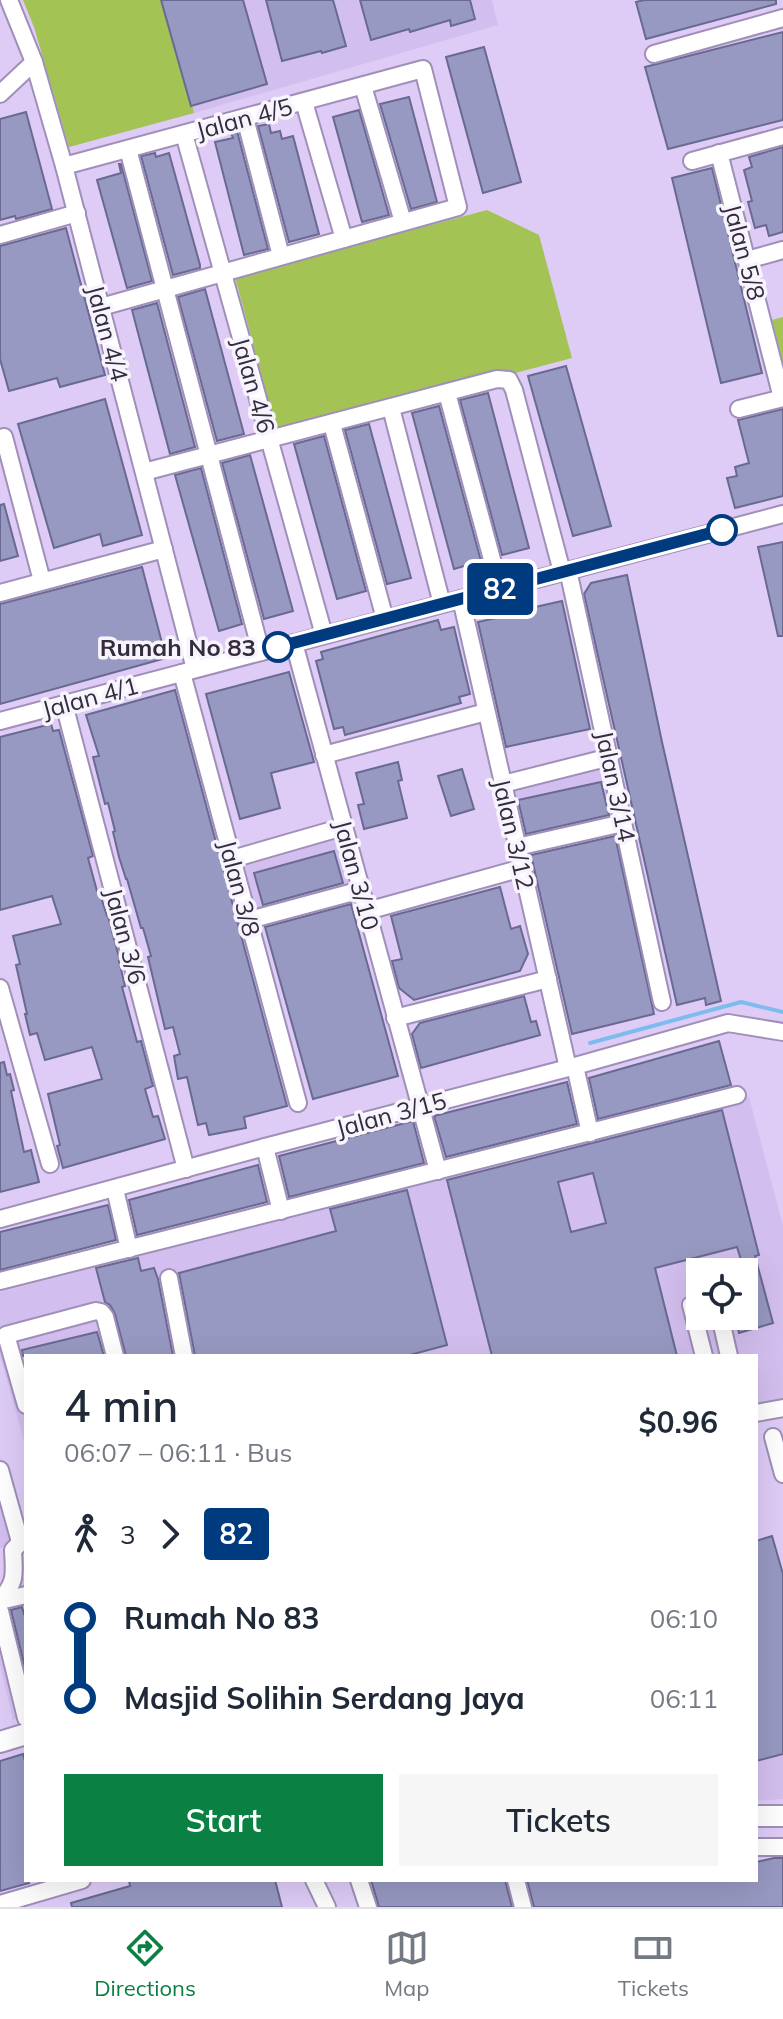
<!DOCTYPE html>
<html lang="en">
<head>
<meta charset="utf-8">
<style>
	:root { --surface:#fff; --page:#f6f6f7; --text:#1f2937; --muted:#747a83; --line:#e0e1e3; --accent:#0b8043 }
	body { margin:0; font-family:Mulish,sans-serif; background:var(--page); color:var(--text); height:100vh; display:flex; flex-direction:column; font-size:30px; white-space:nowrap }
	* { box-sizing:border-box; margin:0 }
	p { font-size:26px; color:var(--muted) }
	.icon { flex:none; width:44px; height:44px; fill:none; stroke:currentColor; stroke-width:2; stroke-linecap:round; stroke-linejoin:round }
	.map { position:relative; flex:1; overflow:hidden }
	.details { position:absolute; left:24px; top:1354px; width:734px; height:528px; display:flex; flex-direction:column; background:var(--surface); border-radius:0px; box-shadow:0 8px 32px #0002 }
	.details>* { flex:none }
	.badge { padding:0 16px; border-radius:6px; font-size:28px; line-height:52px }
	.buttons { position:absolute; left:686px; top:1258px; display:grid; gap:16px }
	.buttons a { display:grid; place-items:center; width:72px; height:72px; border-radius:0px; background:var(--surface); box-shadow:0 8px 32px #0002; font-size:40px }
	.map>.badge { position:absolute; translate:-50% -50%; box-shadow:0 0 0 4px #fff }
	.legs { display:flex; align-items:center; gap:12px; height:88px; padding:0 40px; font-size:26px }
	.legs p { margin-inline-start:auto }
	.summary { display:flex; align-items:center; justify-content:space-between; height:136px; padding:0 40px }
	h1 { font-size:44px; font-weight:600; line-height:60px }
	.action { display:flex; gap:16px; margin-top:auto; padding:16px 40px }
	.action a { flex:1; height:92px; border-radius:0px; background:var(--accent); color:#fff; font-size:32px; font-weight:600; line-height:92px; text-align:center }
	.action a+a { background:var(--page); color:var(--text) }
	ul { padding:0 40px; list-style:none }
	li { display:flex; align-items:center; gap:28px; height:80px; font-size:30px }
	li i { display:grid; place-items:center; width:12px; height:100%; margin:0 10px; background:currentColor }
	li i::after { content:''; width:20px; height:20px; margin:-10px; border:6px solid; border-radius:50%; background:var(--surface) }
	li p { margin-inline-start:auto }
	li:first-child i { background:linear-gradient(#0000 50%,currentColor 0) }
	li:last-child i { background:linear-gradient(currentColor 50%,#0000 0) }
	.tab-bar { display:flex; justify-content:space-around; align-items:center; height:112px; border-top:2px solid var(--line); background:var(--surface); font-size:22px; color:var(--muted) }
	.tab-bar a { display:grid; justify-items:center; gap:4px }
	.tab-bar .current { color:var(--accent) }
	.map>svg:first-child { display:block }
	.built { fill:#d3bfef; fill-rule:evenodd }
	.green { fill:#a3c455 }
	.lines { fill:none; stroke-linecap:round; stroke-linejoin:round }
	.stream { stroke:#7fbcee; stroke-width:4 }
	.building { fill:#9899c3; stroke:#696a91; stroke-width:2; fill-rule:evenodd }
	.minor-casing { stroke:#a08fb8; stroke-width:20 }
	.major-casing { stroke:#a08fb8; stroke-width:24 }
	.minor { stroke:#fff; stroke-width:16 }
	.major { stroke:#fff; stroke-width:20 }
	.line-1-casing { stroke:#fff; stroke-width:18 }
	.line-1 { stroke:#003b80; stroke-width:12 }
	.stop-1-dot { fill:#fff; stroke:#003b80; stroke-width:4 }
	.labels { text-anchor:middle; dominant-baseline:central; stroke-width:7; stroke-linejoin:round; paint-order:stroke }
	.street-label { font-size:24px; fill:#332c3d; stroke:#f8f4fd }
	.stop-label { font-size:24px; font-weight:bold; fill:#332c3d; stroke:#f8f4fd; text-anchor:end }
</style>
</head>
<body>
<div class="map">
<svg width="783" height="1907" viewBox="0 0 783 1907">
	<rect width="100%" height="100%" fill="#deccf7"/>
	<g class="built">
		<polygon points="23,0 492,0 498,25 194,113 69,147 34,27"/>
		<polygon points="605,763 618,821 521,843 509,787"/>
		<polygon points="339,833 354,887 252,914 239,864"/>
		<path d="M 749,1097 L 783,1226 L 783,1413 L 756,1422 L 756,1356 L 26,1356 L 26,1448 L 0,1356 L 0,1292 ZM 700,1272 L 744,1272 L 744,1316 L 700,1316 Z"/>
		<polygon points="0,1499 12,1541 8,1546 0,1548"/>
		<polygon points="756,1571 783,1673 783,1799 756,1801"/>
		<polygon points="26,1577 26,1715 13,1720 0,1665 0,1583"/>
	</g>
	<g class="green">
		<polygon points="23,0 166,0 194,113 69,147 34,27"/>
		<polygon points="487,210 539,235 572,358 278,436 235,277"/>
		<polygon points="783,317 783,363 772,320"/>
	</g>
	<g class="lines">
		<polyline class="stream" points="590,1043 741,1002 783,1012"/>
	</g>
	<g class="building">
		<polygon points="161,0 243,0 267,84 191,106"/>
		<polygon points="266,0 333,0 346,46 322,53 321,51 282,61"/>
		<polygon points="360,0 470,0 475,19 451,26 450,20 410,32 409,29 371,40"/>
		<polygon points="644,0 776,0 776,4 646,39 636,2"/>
		<polygon points="783,32 783,120 668,149 645,67"/>
		<polygon points="484,47 521,182 483,193 446,57"/>
		<polygon points="409,97 437,202 411,209 380,104"/>
		<polygon points="359,110 389,215 362,222 333,117"/>
		<polygon points="26,112 52,209 16,219 15,216 0,220 0,119"/>
		<polygon points="269,124 271,133 280,131 282,139 293,136 319,234 289,242 258,126"/>
		<polygon points="237,131 268,249 244,255 215,142 233,138 231,133"/>
		<polygon points="783,147 783,232 769,236 766,225 755,228 748,202 752,201 744,170 752,167 749,157"/>
		<polygon points="155,153 156,157 169,153 200,265 200,268 173,275 141,156"/>
		<polygon points="119,164 121,164 152,281 127,288 97,180 121,173"/>
		<polygon points="712,168 762,373 721,383 672,178"/>
		<polygon points="66,228 105,375 60,387 57,378 9,391 0,359 0,246"/>
		<polygon points="205,289 244,434 217,441 178,297"/>
		<polygon points="157,303 195,447 170,454 132,310"/>
		<polygon points="566,366 611,526 573,536 528,376"/>
		<polygon points="488,393 529,548 502,555 460,400"/>
		<polygon points="105,399 142,535 103,546 100,534 54,548 18,424"/>
		<polygon points="439,406 481,561 454,569 412,413"/>
		<polygon points="783,409 783,496 735,508 727,478 737,476 735,467 749,463 738,420"/>
		<polygon points="369,424 411,578 387,584 345,430"/>
		<polygon points="324,436 366,591 337,599 294,444"/>
		<polygon points="250,455 293,611 264,619 222,463"/>
		<polygon points="201,468 242,624 219,631 175,475"/>
		<polygon points="4,504 18,556 0,561 0,505"/>
		<polygon points="783,542 783,636 778,636 758,547"/>
		<polygon points="142,567 166,658 0,704 0,604"/>
		<polygon points="627,575 662,742 721,1001 706,1005 705,998 677,1005 584,594 591,583"/>
		<polygon points="562,601 590,729 506,747 478,622 523,612 522,610"/>
		<polygon points="438,620 441,630 454,627 470,694 459,697 461,703 345,735 343,727 334,729 316,661 323,659 321,652"/>
		<polygon points="289,672 314,762 271,773 280,808 240,819 206,694"/>
		<polygon points="175,690 287,1106 244,1117 246,1128 209,1135 206,1123 198,1125 187,1077 178,1079 174,1056 180,1054 173,1027 165,1029 148,957 151,956 143,928 141,928 127,879 126,879 119,857 113,832 115,831 108,803 105,804 93,757 99,756 86,715"/>
		<polygon points="51,724 53,731 59,730 93,856 88,858 97,891 99,891 107,916 108,916 120,961 119,961 125,986 122,987 137,1042 141,1041 153,1086 145,1089 153,1117 158,1116 165,1139 63,1168 57,1146 60,1145 48,1094 102,1079 92,1047 45,1060 37,1033 30,1035 25,1014 27,1014 16,965 20,964 13,936 61,924 52,896 0,910 0,737"/>
		<polygon points="398,762 402,780 398,781 407,818 364,829 358,805 364,804 356,773"/>
		<polygon points="462,769 474,809 451,816 438,776"/>
		<polygon points="601,782 609,815 526,834 518,800"/>
		<polygon points="615,836 654,1014 572,1034 531,855"/>
		<polygon points="334,851 343,883 263,905 254,873"/>
		<polygon points="500,887 511,929 520,926 528,954 520,971 414,1000 399,988 392,961 402,959 391,916"/>
		<polygon points="351,904 398,1076 313,1099 265,927"/>
		<polygon points="524,996 531,1022 536,1021 540,1035 421,1068 412,1034 420,1023"/>
		<polygon points="719,1041 731,1085 598,1119 589,1078"/>
		<polygon points="4,1062 7,1075 10,1074 14,1090 11,1091 24,1152 31,1150 39,1182 0,1192 0,1063"/>
		<polygon points="567,1082 577,1124 446,1157 434,1116"/>
		<path d="M 722,1110 L 759,1255 L 755,1256 L 773,1323 L 739,1333 L 735,1316 L 744,1316 L 744,1259 L 741,1260 L 737,1247 L 655,1268 L 677,1356 L 492,1356 L 447,1180 ZM 593,1173 L 606,1223 L 571,1232 L 558,1182 Z"/>
		<polygon points="413,1121 424,1163 289,1197 279,1156"/>
		<polygon points="258,1165 267,1202 137,1235 129,1200"/>
		<polygon points="407,1190 447,1345 406,1356 195,1356 179,1273 336,1231 330,1209"/>
		<polygon points="108,1205 116,1240 0,1270 0,1232"/>
		<polygon points="138,1258 141,1271 154,1268 158,1279 173,1356 126,1356 115,1314 110,1305 105,1302 96,1268"/>
		<polygon points="97,1332 104,1356 23,1356 22,1350"/>
		<polygon points="772,1536 783,1574 783,1754 756,1761 756,1541"/>
		<polygon points="22,1607 24,1614 26,1613 25,1668 11,1610"/>
		<polygon points="23,1754 26,1765 26,1880 28,1880 29,1883 0,1891 0,1761"/>
		<polygon points="774,1858 783,1858 783,1907 534,1907 527,1880 756,1880 756,1862"/>
		<polygon points="129,1880 275,1880 282,1907 72,1907 71,1903 130,1886"/>
		<polygon points="371,1880 505,1880 512,1907 379,1907"/>
	</g>
	<g class="lines">
		<defs>
			<g id="minor">
				<polyline points="9,0 34,62 64,166 195,669"/>
				<polyline points="654,54 783,18"/>
				<polyline points="363,86 403,222"/>
				<polyline points="0,94 34,62"/>
				<polyline points="304,102 344,239"/>
				<polyline points="245,118 281,256"/>
				<polyline points="184,134 324,635"/>
				<polyline points="128,149 261,652"/>
				<polyline points="719,153 782,398"/>
				<polyline points="692,161 783,136"/>
				<polyline points="64,166 423,69 458,207 101,307"/>
				<polyline points="0,235 77,213"/>
				<polyline points="747,260 783,250"/>
				<polyline points="447,393 500,589"/>
				<polyline points="391,408 442,604"/>
				<polyline points="739,409 783,398"/>
				<polyline points="332,424 385,619"/>
				<polyline points="4,437 42,581"/>
				<polyline points="144,472 497,379 509,380 514,390 562,572"/>
				<polyline points="568,570 662,1002"/>
				<polyline points="0,593 164,549"/>
				<polyline points="461,599 568,1068"/>
				<polyline points="294,643 438,1171"/>
				<polyline points="182,673 298,1103"/>
				<polyline points="64,704 186,1169"/>
				<polyline points="0,721 783,514"/>
				<polyline points="324,755 486,712"/>
				<polyline points="503,784 610,757"/>
				<polyline points="517,847 623,823"/>
				<polyline points="232,859 343,827"/>
				<polyline points="367,911 522,868"/>
				<polyline points="249,920 361,890"/>
				<polyline points="0,988 50,1164"/>
				<polyline points="395,1018 548,979"/>
				<polyline points="575,1066 590,1133"/>
				<polyline points="265,1147 281,1211"/>
				<polyline points="115,1189 129,1249"/>
				<polyline points="0,1219 265,1147 568,1068 728,1023 783,1032"/>
				<polyline points="169,1278 184,1356"/>
				<polyline points="0,1281 737,1095"/>
				<polyline points="700,1299 691,1305 704,1356"/>
				<polyline points="720,1316 729,1356"/>
				<polyline points="26,1405 6,1335 96,1311 101,1312 105,1317 115,1356"/>
				<polyline points="756,1413 783,1408"/>
				<polyline points="773,1437 783,1474"/>
				<path d="M 0,1470 L 19,1538 L 19,1544 L 13,1550 C 14,1573 17,1582 0,1600"/>
				<polyline points="0,1601 26,1595"/>
				<polyline points="0,1611 26,1718"/>
				<polyline points="756,1847 783,1847"/>
				<polyline points="314,1880 327,1907"/>
				<polyline points="359,1880 368,1907"/>
				<polyline points="516,1880 523,1907"/>
				<polyline points="0,1904 82,1880"/>
			</g>
			<g id="major">
				<polyline points="0,1742 26,1734"/>
				<polyline points="756,1816 783,1816"/>
			</g>
		</defs>
		<use href="#minor" class="minor-casing"/>
		<use href="#major" class="major-casing"/>
		<use href="#minor" class="minor"/>
		<use href="#major" class="major"/>
	</g>
	<g class="lines">
		<defs>
			<polyline id="line-1" points="278,647 722,530"/>
		</defs>
		<use href="#line-1" class="line-1-casing"/>
		<use href="#line-1" class="line-1"/>
	</g>
	<g class="stop-1-dot">
		<circle cx="722" cy="530" r="14"/>
		<circle cx="278" cy="647" r="14"/>
	</g>
	<g class="labels">
		<g class="street-label">
			<text transform="translate(244 118) rotate(-15)">Jalan 4/5</text>
			<text transform="translate(745 252) rotate(75)">Jalan 5/8</text>
			<text transform="translate(108 333) rotate(75)">Jalan 4/4</text>
			<text transform="translate(254 385) rotate(74)">Jalan 4/6</text>
			<text transform="translate(90 697) rotate(-15)">Jalan 4/1</text>
			<text transform="translate(616 786) rotate(78)">Jalan 3/14</text>
			<text transform="translate(514 834) rotate(77)">Jalan 3/12</text>
			<text transform="translate(357 875) rotate(75)">Jalan 3/10</text>
			<text transform="translate(240 888) rotate(75)">Jalan 3/8</text>
			<text transform="translate(126 936) rotate(75)">Jalan 3/6</text>
			<text transform="translate(391 1114) rotate(-15)">Jalan 3/15</text>
		</g>
		<g class="stop-label">
			<text x="256" y="647">Rumah No 83</text>
		</g>
	</g>
</svg>
<div class="buttons">
<a><svg class="icon" aria-label="locate" viewBox="0 0 24 24"><circle cx="12" cy="12" r="6"/><path d="M12 2v4M12 18v4M2 12h4M18 12h4"/></svg></a>
</div>
<b class="badge" style="left:500px;top:589px;background:#003b80;color:#fff">82</b>
<section class="details">
<div class="summary"><div><h1>4 min</h1><p>06:07 – 06:11 · Bus</p></div><b>$0.96</b></div>
<div class="legs"><svg class="icon" aria-label="walk" viewBox="0 0 24 24"><circle cx="13" cy="4" r="2"/><path d="M13 8l-2 6 4 7M11 14l-3 7M7 12l3-4h3l4 4"/></svg>3<svg class="icon" aria-label="forward" viewBox="0 0 24 24"><path d="M9 5l7 7-7 7"/></svg><b class="badge" style="background:#003b80;color:#fff">82</b></div>
<ul>
<li><i style="color:#003b80"></i><b>Rumah No 83</b><p>06:10</p></li>
<li><i style="color:#003b80"></i><b>Masjid Solihin Serdang Jaya</b><p>06:11</p></li>
</ul>
<div class="action"><a>Start</a><a>Tickets</a></div>
</section>
</div>
<nav class="tab-bar">
<a class="current"><svg class="icon" aria-label="directions" viewBox="0 0 24 24"><path d="M12 3l9 9-9 9-9-9zM9 14v-3h6M13 9l2 2-2 2"/></svg>Directions</a>
<a><svg class="icon" aria-label="map" viewBox="0 0 24 24"><path d="M3 6l6-2 6 2 6-2v14l-6 2-6-2-6 2zM9 4v14M15 6v14"/></svg>Map</a>
<a><svg class="icon" aria-label="tickets" viewBox="0 0 24 24"><path d="M3 7h18v10H3zM15 7v10"/></svg>Tickets</a>
</nav>
</body>
</html>
